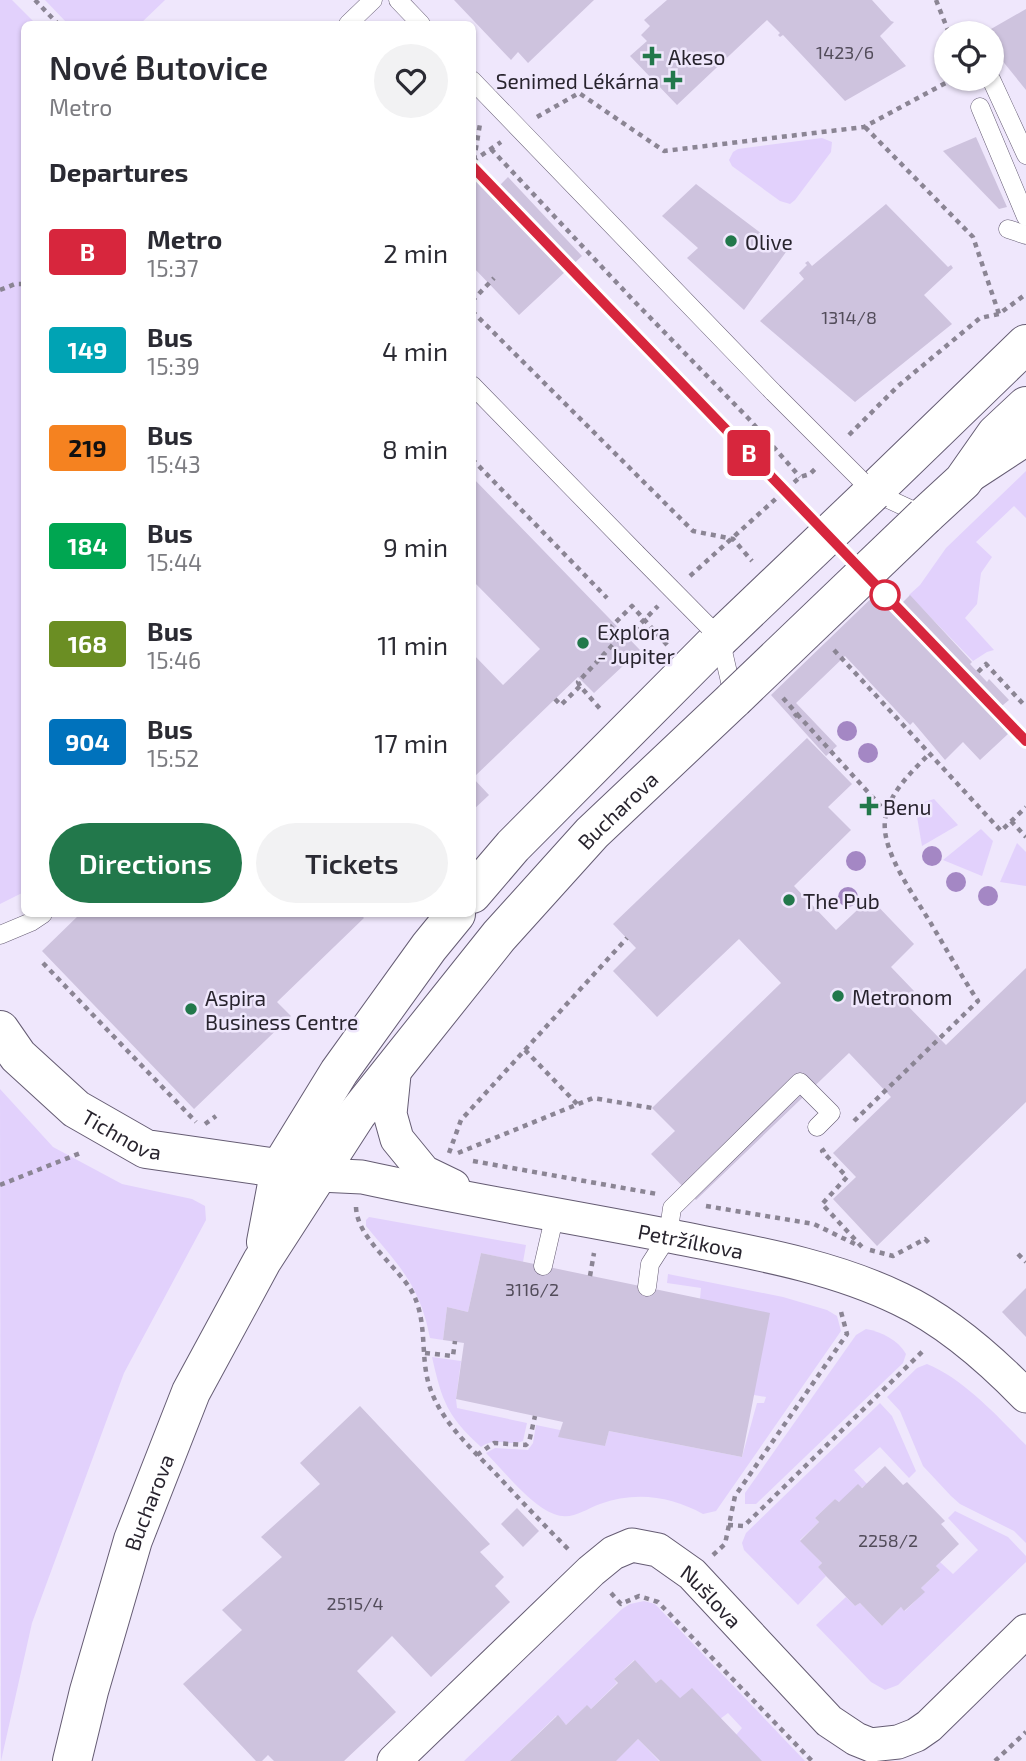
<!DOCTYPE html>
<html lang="en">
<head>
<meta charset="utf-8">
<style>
	:root { --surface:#fff; --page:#f2f2f3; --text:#2b2b33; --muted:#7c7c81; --accent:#22784b }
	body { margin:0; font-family:"Exo 2",sans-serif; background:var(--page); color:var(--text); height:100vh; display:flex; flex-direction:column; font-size:26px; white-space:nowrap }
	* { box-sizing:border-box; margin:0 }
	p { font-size:23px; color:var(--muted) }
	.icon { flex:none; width:38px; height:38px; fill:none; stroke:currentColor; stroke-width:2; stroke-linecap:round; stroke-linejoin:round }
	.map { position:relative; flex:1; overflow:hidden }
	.panel { position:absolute; left:21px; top:21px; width:455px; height:896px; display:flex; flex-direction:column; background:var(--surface); border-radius:10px; box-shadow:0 2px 5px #0004 }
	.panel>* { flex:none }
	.badge { padding:0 14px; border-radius:5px; font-size:24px; line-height:46px }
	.buttons { position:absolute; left:934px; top:21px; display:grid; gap:14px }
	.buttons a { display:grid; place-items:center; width:70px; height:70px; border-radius:50%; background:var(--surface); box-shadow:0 2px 5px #0004; font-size:35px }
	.map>.badge { position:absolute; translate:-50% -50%; box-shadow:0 0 0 4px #fff }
	h2 { padding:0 28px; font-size:26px; line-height:63px }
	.round { display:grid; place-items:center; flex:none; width:74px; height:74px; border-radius:37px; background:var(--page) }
	.headline { display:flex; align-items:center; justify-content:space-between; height:119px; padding:0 28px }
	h1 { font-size:33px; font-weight:600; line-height:52px }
	.button { display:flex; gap:14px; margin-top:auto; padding:14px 28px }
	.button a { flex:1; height:80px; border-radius:42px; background:var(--accent); color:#fff; font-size:28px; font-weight:600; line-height:80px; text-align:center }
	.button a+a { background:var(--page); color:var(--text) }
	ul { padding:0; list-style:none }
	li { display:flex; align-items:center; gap:21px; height:98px; padding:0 28px }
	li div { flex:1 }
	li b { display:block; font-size:26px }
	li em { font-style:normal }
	li .badge { min-width:77px; font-weight:700; text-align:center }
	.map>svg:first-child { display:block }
	.green { fill:#e2d1fc }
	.building { fill:#cec3de }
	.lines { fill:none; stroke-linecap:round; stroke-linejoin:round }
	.service-casing { stroke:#655c73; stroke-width:19 }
	.minor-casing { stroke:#655c73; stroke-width:35 }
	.tertiary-casing { stroke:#655c73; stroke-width:40 }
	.secondary-casing { stroke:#655c73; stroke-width:40 }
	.path { stroke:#8b8594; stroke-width:4.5; stroke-dasharray:5 5; stroke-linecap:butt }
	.service { stroke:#fff; stroke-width:18 }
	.minor { stroke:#fff; stroke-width:33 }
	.tertiary { stroke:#fff; stroke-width:38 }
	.secondary { stroke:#fff; stroke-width:38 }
	.service-bridge-casing { stroke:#655c73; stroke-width:19; stroke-linecap:butt }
	.secondary-bridge-casing { stroke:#655c73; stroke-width:40; stroke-linecap:butt }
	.service-bridge { stroke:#fff; stroke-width:18 }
	.secondary-bridge { stroke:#fff; stroke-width:38 }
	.tree { fill:#a487c4 }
	.line-casing { stroke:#fff; stroke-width:16 }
	.line { stroke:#d7263d; stroke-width:10 }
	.poi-dot { fill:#22784b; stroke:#efe7fc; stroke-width:2.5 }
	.stop-dot { fill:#fff; stroke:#d7263d; stroke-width:3.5 }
	.labels { text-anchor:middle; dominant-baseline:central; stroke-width:5; stroke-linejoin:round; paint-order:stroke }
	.number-label { font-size:18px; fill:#524c5a }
	.poi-label { font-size:21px; fill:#28242e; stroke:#efe7fc; text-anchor:start }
	.street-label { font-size:21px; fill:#28242e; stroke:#efe7fc }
</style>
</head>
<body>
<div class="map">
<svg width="1026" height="1761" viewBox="0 0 1026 1761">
	<rect width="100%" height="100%" fill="#efe7fc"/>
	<g class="green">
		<polygon points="0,0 12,0 36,24 24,24 24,892 0,904"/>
		<polygon points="45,0 165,0 140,24 68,24"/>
		<polygon points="822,138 832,142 831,152 795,200 790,204 780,201 732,166 729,160 733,152 738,149"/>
		<polygon points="1026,471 1026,518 1014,506 976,542 992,557 981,573 977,604 965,618 994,650 987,652 973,661 909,595 920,585 946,548"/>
		<polygon points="934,799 958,825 922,846 915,805"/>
		<polygon points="981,829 993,841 982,876 943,860"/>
		<polygon points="1017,843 1026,852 1026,886 1000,882"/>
		<polygon points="0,1089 53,1147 122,1184 192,1199 205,1206 206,1220 124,1373 32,1623 1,1761"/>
		<path d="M 369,1217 L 526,1245 L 523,1262 L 481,1253 L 468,1312 L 447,1307 L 443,1340 L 430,1338 C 420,1285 399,1266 366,1226 L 366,1220 Z"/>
		<path d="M 668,1274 L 783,1297 L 827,1310 L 837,1316 L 841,1331 L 716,1511 L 703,1514 C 671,1496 635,1491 600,1504 C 584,1510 571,1521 554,1514 C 530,1505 504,1471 486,1453 L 495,1448 L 528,1450 L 533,1443 L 536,1425 L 560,1430 L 605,1446 L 609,1431 L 742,1457 L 757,1403 L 764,1403 L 766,1397 L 754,1395 L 700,1299 L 701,1288 L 667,1283 Z"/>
		<path d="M 866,1329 C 882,1332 898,1340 906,1354 L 903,1363 L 756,1504 L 745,1504 L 745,1493 L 856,1335 Z"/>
		<path d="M 432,1357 L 461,1361 L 456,1399 L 457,1408 L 527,1423 L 523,1441 C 507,1447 497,1436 481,1447 C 447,1416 442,1401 432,1357 Z"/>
		<path d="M 927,1364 C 964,1379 998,1417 1026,1445 L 1026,1543 L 1014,1531 L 960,1504 L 951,1496 L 923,1466 L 900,1411 L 887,1397 L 917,1368 Z"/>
		<polygon points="880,1403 892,1416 916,1471 909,1478 880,1447 854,1470 867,1484 839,1502 835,1499 815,1518 819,1522 800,1540 822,1563 818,1567 826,1576 798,1605 744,1550 742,1543 746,1533"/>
		<polygon points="955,1511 1008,1537 1026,1556 1026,1562 898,1685 885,1690 871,1682 816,1625 846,1597 855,1606 860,1603 882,1626 901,1607 905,1611 924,1592 921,1588 940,1570 936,1566 940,1562 953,1574 978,1550 948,1518"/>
		<polygon points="644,1601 655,1604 805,1761 760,1761 736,1735 742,1728 728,1713 720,1719 691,1689 679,1699 661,1679 656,1683 634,1660 614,1679 617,1683 591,1709 586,1706 566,1725 556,1716 510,1761 464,1761 622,1609 630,1604"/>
		<polygon points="638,1739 659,1761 615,1761"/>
	</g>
	<g class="building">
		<polygon points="454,0 594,0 528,63 518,52 511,60"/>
		<polygon points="667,0 872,0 891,21 894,22 880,36 906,66 845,101 783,35 780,37 778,35 780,33 767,20 677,105 630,56 647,41 641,35 650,26 644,20"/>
		<polygon points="1026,9 1026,90 992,48 992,33 984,33"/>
		<polygon points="976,137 1007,207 999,209 943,151"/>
		<polygon points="472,160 498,187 508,177 582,256 519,315 472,266"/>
		<polygon points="696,184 786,252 744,310 687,258 698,248 662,216"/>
		<polygon points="886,204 948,267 951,265 953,268 924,295 952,324 855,402 760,321 804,279 799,273 807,265 805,263 808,261 812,266"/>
		<polygon points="472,477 640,650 594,693 578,677 473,778 489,795 472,811 472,653 503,685 540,649 472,580"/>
		<polygon points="882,588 899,606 910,595 972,662 970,664 987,682 989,679 1009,700 991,715 1008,734 980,760 963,742 945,760 913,722 910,725 845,656 796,703 837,746 826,756 771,695"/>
		<polygon points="807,738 852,784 828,807 851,830 794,886 836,930 870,898 914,944 891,967 914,991 903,1001 946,1045 1026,968 1026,1102 877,1246 833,1199 856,1177 833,1153 891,1097 849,1053 696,1200 651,1154 675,1131 652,1108 781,983 739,939 657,1017 613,971 636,948 613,924"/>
		<polygon points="80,914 360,914 364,918 277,1002 291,1016 194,1109 42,951"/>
		<polygon points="481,1253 770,1313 742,1457 609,1431 605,1446 558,1437 563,1422 456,1399 464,1343 443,1340 447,1307 468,1312"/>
		<polygon points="1026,1288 1026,1337 1002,1312"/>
		<polygon points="360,1406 490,1544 480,1552 504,1577 495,1586 510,1602 431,1677 392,1636 357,1671 396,1712 344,1761 274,1761 268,1755 262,1761 256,1761 183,1684 242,1630 222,1610 282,1557 261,1537 320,1484 300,1463"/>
		<polygon points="885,1466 903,1485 907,1482 945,1521 941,1524 959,1544 936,1566 940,1570 921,1588 925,1592 904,1611 901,1607 882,1626 860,1603 855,1606 826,1576 818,1567 822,1563 800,1541 819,1522 815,1518 835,1499 839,1502 858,1484 862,1488"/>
		<polygon points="517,1508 539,1531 523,1547 501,1524"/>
		<polygon points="635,1660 656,1683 661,1679 680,1698 692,1688 762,1761 660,1761 638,1739 616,1761 510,1761 558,1715 566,1725 587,1705 591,1709 618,1683 614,1679"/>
	</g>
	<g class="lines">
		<defs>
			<g id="service">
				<polyline points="398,0 421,24"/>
				<polyline points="348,24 373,0"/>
				<polyline points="991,79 1026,155"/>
				<polyline points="472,80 773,392"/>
				<polyline points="980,107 1026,217"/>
				<polyline points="1008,229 1026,235"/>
				<polyline points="472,385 636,553"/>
				<polyline points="873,492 925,516"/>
				<polyline points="720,638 734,699"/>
				<polyline points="0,935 31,922 43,914"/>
				<polyline points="543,1266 555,1214"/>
				<polyline points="647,1287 650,1264 668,1236 672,1208 800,1082 831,1113 817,1127"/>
			</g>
			<g id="minor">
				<polyline points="968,477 1026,439"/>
				<polyline points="395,1065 390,1114 397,1139 424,1172 453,1186"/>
				<path id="s1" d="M 319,1175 L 362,1177 C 467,1200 574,1217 680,1238 C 755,1253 832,1266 900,1299 C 947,1321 990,1359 1026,1396"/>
				<path id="s2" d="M 394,1761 L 591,1571 L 613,1553 L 632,1545 L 658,1550 L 692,1574 L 829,1721 L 856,1739 L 871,1745 L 898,1742 L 916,1735 L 929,1726 L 1026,1631"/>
			</g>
			<g id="tertiary">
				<path id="s3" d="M 0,1030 L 18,1056 L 76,1109 L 146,1149 L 312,1173"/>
			</g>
			<g id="secondary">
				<polyline points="873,492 1026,344"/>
				<polyline points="925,516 963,481 996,434 1026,406"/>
				<polyline points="472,894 513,846 720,638"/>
				<polyline points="266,1242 280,1168 339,1072 429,947 456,914"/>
				<path id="s4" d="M 72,1761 L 89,1691 L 133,1540 L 191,1392 L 262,1261 L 357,1114 L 499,936 L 592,833 L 734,699"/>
			</g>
		</defs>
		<use href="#service" class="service-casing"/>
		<use href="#minor" class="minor-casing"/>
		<use href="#tertiary" class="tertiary-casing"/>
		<use href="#secondary" class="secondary-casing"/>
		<g class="path">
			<polyline points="35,0 58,24"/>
			<polyline points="936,0 949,33"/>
			<polyline points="537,117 579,93 664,151 864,127 953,79"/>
			<polyline points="865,127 973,237 999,314 1026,294"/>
			<polyline points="491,149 633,300 749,419 800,477"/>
			<polyline points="474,160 480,124"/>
			<polyline points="473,161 501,142"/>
			<polyline points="0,290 15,284 24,284"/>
			<polyline points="472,301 494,278"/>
			<polyline points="472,311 693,531 733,539 752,561"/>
			<polyline points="849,435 898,386 980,318 999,314"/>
			<polyline points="472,459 607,598"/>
			<polyline points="690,576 800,477 810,474 818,466"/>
			<polyline points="609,629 632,606 668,646"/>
			<polyline points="627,637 658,606"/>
			<polyline points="834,650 1001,831 1026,807"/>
			<polyline points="978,672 986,664 1026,707"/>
			<polyline points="580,686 578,682 621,636 624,639"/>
			<polyline points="783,698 797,714 792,719"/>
			<polyline points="555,699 561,705 580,686 602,711"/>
			<polyline points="797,714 887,813"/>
			<polyline points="1011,821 1026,837"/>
			<polyline points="43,963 196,1122"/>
			<polyline points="525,1050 578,1105"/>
			<path d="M 854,1121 L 978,1001 C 962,977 948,952 933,927 C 917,899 881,853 885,820 C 889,792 911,773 929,754"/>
			<polyline points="205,1124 216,1116"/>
			<polyline points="825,1149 822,1151 847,1177 822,1204 862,1247"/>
			<polyline points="449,1153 461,1120 627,938"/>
			<polyline points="458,1153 593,1098 652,1108"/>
			<polyline points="473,1161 657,1194"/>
			<polyline points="0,1185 83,1152"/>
			<polyline points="706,1206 814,1224 859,1246"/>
			<path d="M 356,1207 C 357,1238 395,1264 411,1290 C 429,1321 419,1356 430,1388 C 442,1423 473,1450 498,1476 C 521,1501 544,1525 568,1549"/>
			<polyline points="870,1250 893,1256 925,1239 930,1244"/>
			<polyline points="1018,1254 1026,1262"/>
			<polyline points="590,1276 594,1253"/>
			<polyline points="425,1353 453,1356 455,1341"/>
			<polyline points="477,1455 494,1443 526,1445 529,1442 535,1416"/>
			<polyline points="728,1525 744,1526 924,1350"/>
			<polyline points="713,1555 725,1544 735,1496 847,1334 840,1308"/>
			<polyline points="611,1593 621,1604 639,1596 658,1602 812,1761"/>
			<polyline points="995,1761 1026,1732"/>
		</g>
		<use href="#service" class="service"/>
		<use href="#minor" class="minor"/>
		<use href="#tertiary" class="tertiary"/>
		<use href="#secondary" class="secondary"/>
		<defs>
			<g id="service-bridge">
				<polyline points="773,392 873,492"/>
				<polyline points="636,553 720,638"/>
			</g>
			<g id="secondary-bridge">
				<polyline points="720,638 873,492"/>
				<polyline points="734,699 925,516"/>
			</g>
		</defs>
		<use href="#service-bridge" class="service-bridge-casing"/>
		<use href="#secondary-bridge" class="secondary-bridge-casing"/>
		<use href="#service-bridge" class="service-bridge"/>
		<use href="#secondary-bridge" class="secondary-bridge"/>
	</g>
	<g class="tree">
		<circle cx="847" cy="731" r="10"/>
		<circle cx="868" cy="753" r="10"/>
		<circle cx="932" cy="856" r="10"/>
		<circle cx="856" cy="861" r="10"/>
		<circle cx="956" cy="882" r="10"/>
		<circle cx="988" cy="896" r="10"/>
		<circle cx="848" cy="897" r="10"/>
	</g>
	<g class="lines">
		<defs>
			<polyline id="line" points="472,166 1026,741"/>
		</defs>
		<use href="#line" class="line-casing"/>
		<use href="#line" class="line"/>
	</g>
	<g class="poi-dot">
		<path d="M648.5 45.5h7v7h7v7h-7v7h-7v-7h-7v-7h7z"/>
		<path d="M669.5 69.5h7v7h7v7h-7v7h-7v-7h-7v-7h7z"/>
		<circle cx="731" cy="241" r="7"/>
		<circle cx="583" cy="643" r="7"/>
		<path d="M865.5 795.5h7v7h7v7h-7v7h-7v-7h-7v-7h7z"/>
		<circle cx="789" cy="900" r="7"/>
		<circle cx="838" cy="996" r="7"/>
		<circle cx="191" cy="1009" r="7"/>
	</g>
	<circle class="stop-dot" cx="885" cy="595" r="14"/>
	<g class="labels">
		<g class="number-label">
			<text x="845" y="52">1423/6</text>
			<text x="849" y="317">1314/8</text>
			<text x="532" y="1289">3116/2</text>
			<text x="888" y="1540">2258/2</text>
			<text x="355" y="1603">2515/4</text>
		</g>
		<g class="poi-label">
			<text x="668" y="56">Akeso</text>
			<text x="659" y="80" text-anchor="end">Senimed Lékárna</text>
			<text x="745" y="241">Olive</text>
			<text x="597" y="631">Explora<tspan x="597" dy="24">- Jupiter</tspan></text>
			<text x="883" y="806">Benu</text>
			<text x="803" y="900">The Pub</text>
			<text x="852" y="996">Metronom</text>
			<text x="205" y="997">Aspira<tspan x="205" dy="24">Business Centre</tspan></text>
		</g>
		<g class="street-label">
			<text stroke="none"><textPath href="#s4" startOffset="1113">Bucharova</textPath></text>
			<text stroke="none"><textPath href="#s3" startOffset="163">Tichnova</textPath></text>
			<text stroke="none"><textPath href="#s1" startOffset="378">Petržílkova</textPath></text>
			<text stroke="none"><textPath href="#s4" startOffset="270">Bucharova</textPath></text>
			<text stroke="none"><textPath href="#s2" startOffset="420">Nušlova</textPath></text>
		</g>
	</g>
</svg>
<div class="buttons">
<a><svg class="icon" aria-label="locate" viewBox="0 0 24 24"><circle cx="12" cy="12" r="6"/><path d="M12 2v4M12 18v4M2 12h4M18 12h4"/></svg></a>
</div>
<b class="badge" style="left:749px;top:453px;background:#d7263d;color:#fff">B</b>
<section class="panel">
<div class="headline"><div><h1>Nové Butovice</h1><p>Metro</p></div><a class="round"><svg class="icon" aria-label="heart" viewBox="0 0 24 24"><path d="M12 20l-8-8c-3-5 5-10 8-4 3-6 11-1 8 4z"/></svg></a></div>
<h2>Departures</h2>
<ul>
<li><span class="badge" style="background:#d7263d;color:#fff">B</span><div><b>Metro</b><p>15:37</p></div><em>2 min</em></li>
<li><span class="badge" style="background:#00a3b4;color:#fff">149</span><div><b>Bus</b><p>15:39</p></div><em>4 min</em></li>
<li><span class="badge" style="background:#f58220;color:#111">219</span><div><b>Bus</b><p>15:43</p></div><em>8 min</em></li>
<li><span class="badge" style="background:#00a651;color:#fff">184</span><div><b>Bus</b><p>15:44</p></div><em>9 min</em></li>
<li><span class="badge" style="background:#6b8e23;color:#fff">168</span><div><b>Bus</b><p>15:46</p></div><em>11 min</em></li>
<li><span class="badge" style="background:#0072bc;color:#fff">904</span><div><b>Bus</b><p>15:52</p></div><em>17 min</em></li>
</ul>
<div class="button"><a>Directions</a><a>Tickets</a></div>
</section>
</div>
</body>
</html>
